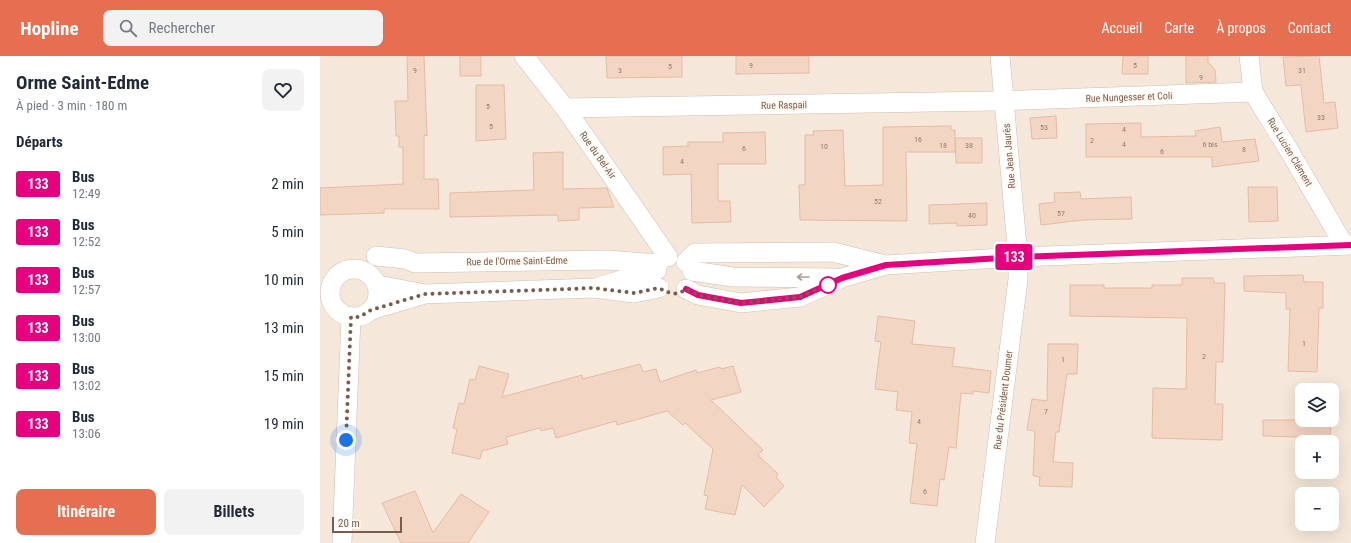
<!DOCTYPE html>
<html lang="fr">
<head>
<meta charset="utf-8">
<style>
	:root { --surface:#fff; --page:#f2f2f3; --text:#1f2937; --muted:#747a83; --accent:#e76f51 }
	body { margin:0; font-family:"Roboto Condensed",sans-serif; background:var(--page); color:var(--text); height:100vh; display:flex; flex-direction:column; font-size:15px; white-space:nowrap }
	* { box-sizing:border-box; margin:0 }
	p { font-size:13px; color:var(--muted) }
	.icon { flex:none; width:22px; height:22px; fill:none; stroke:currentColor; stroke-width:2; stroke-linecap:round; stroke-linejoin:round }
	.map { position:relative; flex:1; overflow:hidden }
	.sheet { display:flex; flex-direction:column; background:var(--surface); width:320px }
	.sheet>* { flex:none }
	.badge { padding:0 8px; border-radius:3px; font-size:14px; line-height:26px }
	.controls { position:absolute; left:975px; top:327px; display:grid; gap:8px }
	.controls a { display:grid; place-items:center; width:44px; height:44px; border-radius:8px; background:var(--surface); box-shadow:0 4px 16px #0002; font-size:20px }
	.scale { position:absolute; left:12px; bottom:10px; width:70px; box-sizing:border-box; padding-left:4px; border:2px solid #7a5c4d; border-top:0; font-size:11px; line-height:14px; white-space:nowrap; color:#7a5c4d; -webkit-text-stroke:3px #fffaf3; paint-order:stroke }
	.you { position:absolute; width:20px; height:20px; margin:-10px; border:3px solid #fff; border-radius:50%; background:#1a73e8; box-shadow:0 0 0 6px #1a73e833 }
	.map>.badge { position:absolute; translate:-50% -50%; box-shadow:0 0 0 2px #fff }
	h2 { padding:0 16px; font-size:15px; line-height:36px }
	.round { display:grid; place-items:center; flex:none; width:42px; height:42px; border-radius:8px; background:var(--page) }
	.headline { display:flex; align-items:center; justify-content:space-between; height:68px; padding:0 16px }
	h1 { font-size:19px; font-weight:700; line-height:30px }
	.primary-button { display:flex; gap:8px; margin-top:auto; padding:8px 16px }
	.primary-button a { flex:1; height:46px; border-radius:8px; background:var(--accent); color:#fff; font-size:16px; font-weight:700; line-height:46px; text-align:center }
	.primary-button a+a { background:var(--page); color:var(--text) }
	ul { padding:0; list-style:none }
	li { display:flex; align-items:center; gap:12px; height:48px; padding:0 16px }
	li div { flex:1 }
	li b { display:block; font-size:15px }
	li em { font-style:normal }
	li .badge { min-width:44px; font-weight:700; text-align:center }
	header { display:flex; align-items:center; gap:24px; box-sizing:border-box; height:56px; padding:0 20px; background:var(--accent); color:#fff }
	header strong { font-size:19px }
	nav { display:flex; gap:22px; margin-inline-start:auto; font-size:14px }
	.search { width:280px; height:36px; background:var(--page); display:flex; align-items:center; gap:10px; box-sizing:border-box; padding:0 14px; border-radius:8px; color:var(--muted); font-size:15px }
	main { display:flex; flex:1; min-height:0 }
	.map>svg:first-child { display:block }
	.residential { fill:#f5e8da; fill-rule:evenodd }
	.building { fill:#f3d5c3; stroke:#e6bba3 }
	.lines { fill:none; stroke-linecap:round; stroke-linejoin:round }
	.street-casing { stroke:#d1beb0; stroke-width:20 }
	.street { stroke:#fff; stroke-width:19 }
	.oneway { stroke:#af9d94 }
	.line-casing { stroke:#fff; stroke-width:9 }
	.line { stroke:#e6007e; stroke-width:6 }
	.walk { stroke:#7a5c4d; stroke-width:4; stroke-dasharray:0 7.2 }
	.stop-dot { fill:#fff; stroke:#e6007e; stroke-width:2 }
	.labels { text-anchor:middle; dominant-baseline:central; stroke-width:3.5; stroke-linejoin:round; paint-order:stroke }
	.number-label { font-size:8px; fill:#987a6a }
	.street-label { font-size:10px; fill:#7a5c4d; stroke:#fffaf3 }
</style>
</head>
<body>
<header>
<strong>Hopline</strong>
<div class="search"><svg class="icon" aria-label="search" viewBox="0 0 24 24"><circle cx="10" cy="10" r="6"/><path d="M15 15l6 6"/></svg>Rechercher</div>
<nav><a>Accueil</a><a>Carte</a><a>À propos</a><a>Contact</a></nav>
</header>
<main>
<section class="sheet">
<div class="headline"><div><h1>Orme Saint-Edme</h1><p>À pied · 3 min · 180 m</p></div><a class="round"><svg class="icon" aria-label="heart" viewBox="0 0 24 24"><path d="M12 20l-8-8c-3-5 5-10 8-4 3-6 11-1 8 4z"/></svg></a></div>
<h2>Départs</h2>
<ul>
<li><span class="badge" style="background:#e6007e;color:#fff">133</span><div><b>Bus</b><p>12:49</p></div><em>2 min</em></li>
<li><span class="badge" style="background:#e6007e;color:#fff">133</span><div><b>Bus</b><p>12:52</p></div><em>5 min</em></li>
<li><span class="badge" style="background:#e6007e;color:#fff">133</span><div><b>Bus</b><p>12:57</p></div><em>10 min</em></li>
<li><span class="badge" style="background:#e6007e;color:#fff">133</span><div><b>Bus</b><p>13:00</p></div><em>13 min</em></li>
<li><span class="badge" style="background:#e6007e;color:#fff">133</span><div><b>Bus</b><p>13:02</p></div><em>15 min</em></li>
<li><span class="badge" style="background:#e6007e;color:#fff">133</span><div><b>Bus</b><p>13:06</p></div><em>19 min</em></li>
</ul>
<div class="primary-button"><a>Itinéraire</a><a>Billets</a></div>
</section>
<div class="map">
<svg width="1031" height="487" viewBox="0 0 1031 487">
	<rect width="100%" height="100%" fill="#fdf6ec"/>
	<path class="residential" d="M 0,0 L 1031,0 L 1031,487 L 0,487 ZM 982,334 L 1012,334 L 1012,364 L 982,364 ZM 982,386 L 1012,386 L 1012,416 L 982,416 ZM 982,438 L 1012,438 L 1012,468 L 982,468 Z"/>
	<g class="building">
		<polygon points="87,0 104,0 107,80 104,79 104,123 118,123 119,153 64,153 64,157 0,159 0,132 83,128 83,91 79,91 79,80 76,80 75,45 88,45"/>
		<rect x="140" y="0" width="21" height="20"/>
		<polygon points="286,0 362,0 362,21 287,22"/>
		<polygon points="416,0 489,0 489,17 416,18"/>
		<polygon points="803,0 828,0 828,18 802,18"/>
		<polygon points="866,0 888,0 888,6 895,14 896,26 866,27"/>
		<polygon points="999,0 1004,47 1015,46 1018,72 986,76 981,29 966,30 963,1"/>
		<polygon points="156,29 184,29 186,83 156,85"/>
		<polygon points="736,60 737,82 712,83 710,62"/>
		<polygon points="821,67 821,81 876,80 875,75 900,71 902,86 935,83 939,105 892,111 892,101 766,101 766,68"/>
		<polygon points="631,70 631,74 635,74 635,96 586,96 587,165 480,164 479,129 485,129 485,79 494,79 493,75 523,74 525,130 563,129 563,71"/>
		<polygon points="445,76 446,108 398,108 398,145 410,145 411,166 372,167 371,118 343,119 343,91 368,90 368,86 403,86 403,77"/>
		<polygon points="635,82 662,82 662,107 636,107"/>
		<polygon points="243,96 243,133 287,132 294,151 259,152 259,164 238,165 238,159 130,161 130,137 214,134 213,97"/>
		<polygon points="928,131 957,131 958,165 929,166"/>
		<polygon points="760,136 761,143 811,141 812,163 763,164 721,169 719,148 735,146 734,137"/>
		<polygon points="667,147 667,169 637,170 637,167 609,168 609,149"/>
		<polygon points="983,219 984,226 1003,226 1003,252 999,252 997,316 968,315 970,253 966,253 966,237 924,235 924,220"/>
		<polygon points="862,222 893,222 894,227 905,227 903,306 896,306 895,348 903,348 902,384 832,382 833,332 866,333 867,262 750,260 750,229 784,229 784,232 832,232 832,229 862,229"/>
		<polygon points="558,260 595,265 592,288 635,292 632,310 671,315 669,337 653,335 653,338 641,337 636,392 629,391 624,424 620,423 617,450 590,447 597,388 589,387 592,356 576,354 578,336 555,333 561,286 555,285"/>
		<polygon points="728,288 758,288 757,318 747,318 739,376 736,376 733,406 753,407 752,431 719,430 720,421 713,420 715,375 707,374 712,343 727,345"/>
		<polygon points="320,308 323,316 336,313 340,326 376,314 377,317 400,311 401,313 413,310 421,336 391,344 443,394 438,399 458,418 456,421 464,430 444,451 422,429 415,459 385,453 388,440 384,439 393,393 365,367 363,369 347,355 297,369 296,365 236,382 233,372 221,375 220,372 186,381 188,388 162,395 160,403 132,397 137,373 133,372 139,347 144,348 150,323 155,324 159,310 189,318 182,341 262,319 263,323"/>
		<polygon points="943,364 1011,364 1010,382 943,380"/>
		<polygon points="95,435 113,477 141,438 169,456 148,487 81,487 62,447"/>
	</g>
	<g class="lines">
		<defs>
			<g id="street">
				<polyline points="204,0 245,52 348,201"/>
				<polyline points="929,0 933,36 970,96 1024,189"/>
				<polyline points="245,52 674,45 933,36"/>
				<polyline points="56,200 85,203 95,207 288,204 338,208"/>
				<polyline points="366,206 375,197 513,196 565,209"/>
				<circle cx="34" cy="237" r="24"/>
				<polyline points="372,215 413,221 517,222"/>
				<polyline points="58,229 105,238 274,232 314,237 339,232"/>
				<polyline points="281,230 337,214"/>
				<polyline points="366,233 378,239 421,247 480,241 522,222 566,209 698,201 1031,189"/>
				<polyline points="51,254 102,239"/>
				<polyline points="22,487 31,261"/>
				<polyline points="665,487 698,223 698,201 680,0"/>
			</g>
		</defs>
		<use href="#street" class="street-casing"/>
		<use href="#street" class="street"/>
	</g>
	<defs><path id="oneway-shaft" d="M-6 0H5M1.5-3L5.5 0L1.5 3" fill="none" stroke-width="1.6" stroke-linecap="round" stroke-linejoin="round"/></defs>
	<use class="oneway" href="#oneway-shaft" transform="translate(483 221) rotate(-180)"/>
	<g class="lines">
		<defs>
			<polyline id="line" points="366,233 378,239 421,247 480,241 522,222 566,209 698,201 1031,189"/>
		</defs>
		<use href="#line" class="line-casing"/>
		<use href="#line" class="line"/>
		<path class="walk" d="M 26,384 L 31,261 L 39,261 L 51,254 L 105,238 L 274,232 L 314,237 L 339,232 C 349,237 356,241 366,233 L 378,239 L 421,247 L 480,241 L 511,227 L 508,229"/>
	</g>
	<circle class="stop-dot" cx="508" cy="229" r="8"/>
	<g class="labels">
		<g class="number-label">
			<text x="431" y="9">9</text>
			<text x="815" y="9">5</text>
			<text x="350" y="10">5</text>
			<text x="95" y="14">9</text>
			<text x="300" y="14">3</text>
			<text x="982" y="14">31</text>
			<text x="881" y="21">9</text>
			<text x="168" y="50">5</text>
			<text x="1001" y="61">33</text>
			<text x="171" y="70">5</text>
			<text x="724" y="71">53</text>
			<text x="804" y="73">4</text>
			<text x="598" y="83">16</text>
			<text x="772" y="84">2</text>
			<text x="804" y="88">4</text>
			<text x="890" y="88">6 bis</text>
			<text x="623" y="89">18</text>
			<text x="649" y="89">38</text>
			<text x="504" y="90">10</text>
			<text x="424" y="92">6</text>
			<text x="924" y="93">8</text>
			<text x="842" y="95">6</text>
			<text x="362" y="105">4</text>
			<text x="558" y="145">52</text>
			<text x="741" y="157">57</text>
			<text x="652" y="159">40</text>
			<text x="984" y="287">1</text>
			<text x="884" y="300">2</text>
			<text x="743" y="303">1</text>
			<text x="726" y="355">7</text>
			<text x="599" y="365">4</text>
			<text x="605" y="435">6</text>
		</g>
		<g class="street-label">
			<text transform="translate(809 41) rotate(-2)">Rue Nungesser et Coli</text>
			<text transform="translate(464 49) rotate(-1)">Rue Raspail</text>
			<text transform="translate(970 96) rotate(59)">Rue Lucien Clément</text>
			<text transform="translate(278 99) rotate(55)">Rue du Bel-Air</text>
			<text transform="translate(689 100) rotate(-95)">Rue Jean Jaurès</text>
			<text transform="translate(197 205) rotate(-1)">Rue de l'Orme Saint-Edme</text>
			<text transform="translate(683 344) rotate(-83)">Rue du Président Doumer</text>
		</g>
	</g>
</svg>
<div class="controls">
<a><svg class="icon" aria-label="layers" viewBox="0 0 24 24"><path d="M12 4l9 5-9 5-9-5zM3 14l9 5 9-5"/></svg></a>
<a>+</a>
<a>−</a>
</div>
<div class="scale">20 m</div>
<div class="you" style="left:26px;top:384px"></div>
<b class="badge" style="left:694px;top:201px;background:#e6007e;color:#fff">133</b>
</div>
</main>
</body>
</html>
